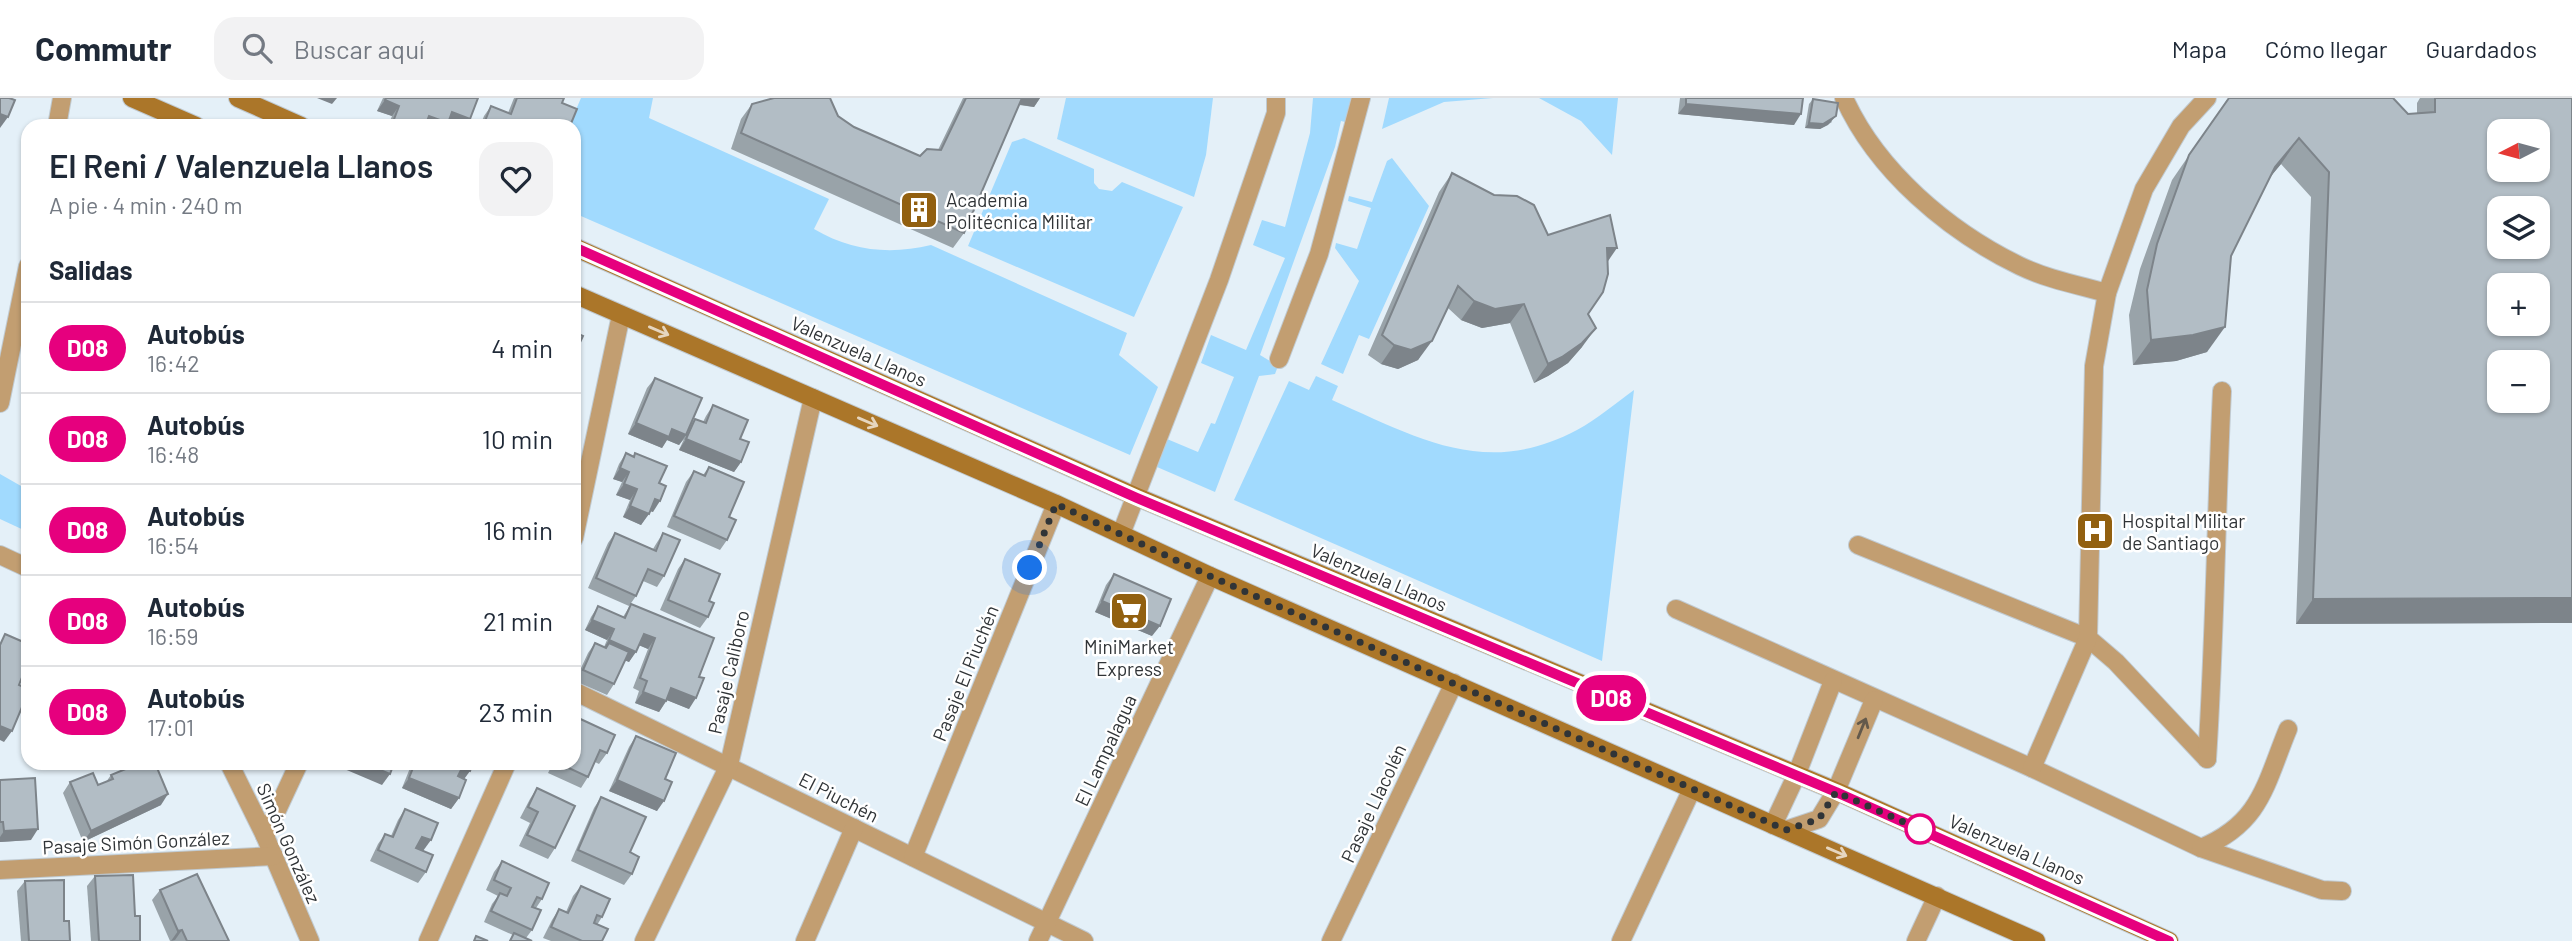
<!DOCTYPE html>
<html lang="es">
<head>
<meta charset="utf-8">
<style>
	:root { --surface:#fff; --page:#f2f2f3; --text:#1f2937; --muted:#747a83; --line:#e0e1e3 }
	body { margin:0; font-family:Barlow,sans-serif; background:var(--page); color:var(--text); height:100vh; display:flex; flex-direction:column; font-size:26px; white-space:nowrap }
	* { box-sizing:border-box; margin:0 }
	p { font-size:23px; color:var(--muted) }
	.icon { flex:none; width:38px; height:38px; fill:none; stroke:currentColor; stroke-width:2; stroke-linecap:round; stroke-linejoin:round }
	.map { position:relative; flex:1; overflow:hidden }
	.details { position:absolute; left:21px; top:21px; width:560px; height:651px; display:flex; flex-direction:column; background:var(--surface); border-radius:21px; box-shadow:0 2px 5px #0004 }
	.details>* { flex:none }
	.badge { padding:0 14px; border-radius:23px; font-size:24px; line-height:46px }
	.needle { width:46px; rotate:264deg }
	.controls { position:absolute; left:2487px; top:21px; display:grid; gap:14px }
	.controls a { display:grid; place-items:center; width:63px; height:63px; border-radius:14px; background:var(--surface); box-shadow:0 2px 5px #0004; font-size:35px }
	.you { position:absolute; width:35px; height:35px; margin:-18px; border:5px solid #fff; border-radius:50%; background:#1a73e8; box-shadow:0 0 0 10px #1a73e833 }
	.map>.badge { position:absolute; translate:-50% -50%; box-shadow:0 0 0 4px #fff }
	h2 { padding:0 28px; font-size:26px; line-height:63px }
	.round { display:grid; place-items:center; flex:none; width:74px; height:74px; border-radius:21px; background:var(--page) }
	.head { display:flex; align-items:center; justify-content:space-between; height:119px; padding:0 28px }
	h1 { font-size:33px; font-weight:600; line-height:52px }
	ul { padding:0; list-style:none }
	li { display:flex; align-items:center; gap:21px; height:91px; padding:0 28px; border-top:2px solid var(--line) }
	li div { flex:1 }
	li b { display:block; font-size:26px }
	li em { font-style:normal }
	li .badge { min-width:77px; font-weight:700; text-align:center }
	header { display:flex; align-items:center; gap:42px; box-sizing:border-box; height:98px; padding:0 35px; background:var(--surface); border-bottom:2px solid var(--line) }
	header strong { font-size:33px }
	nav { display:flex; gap:38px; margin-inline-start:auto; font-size:24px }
	.search { width:490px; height:63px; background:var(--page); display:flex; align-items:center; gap:18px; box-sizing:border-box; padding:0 24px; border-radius:21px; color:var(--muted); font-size:26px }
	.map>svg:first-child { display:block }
	.green { fill:#a1dafe }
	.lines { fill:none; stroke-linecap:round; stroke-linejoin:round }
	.lane-casing { stroke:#c0cad1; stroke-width:20 }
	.street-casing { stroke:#c0cad1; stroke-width:20 }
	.secondary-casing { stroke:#c0cad1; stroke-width:20 }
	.lane { stroke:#c29e71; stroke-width:18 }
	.street { stroke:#c29e71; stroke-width:18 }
	.secondary { stroke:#ab7629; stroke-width:18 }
	.wall { fill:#99a3a9 }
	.shaded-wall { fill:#7d848a }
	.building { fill:#b2bdc5; stroke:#7d848a; stroke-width:2; fill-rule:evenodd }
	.oneway { stroke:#e6d6bf }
	.oneway2 { stroke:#63594b }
	.line-casing { stroke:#fff; stroke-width:16 }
	.line { stroke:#e6007e; stroke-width:10 }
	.walk { stroke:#303437; stroke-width:7; stroke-dasharray:0 12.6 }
	.stop-dot { fill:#fff; stroke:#e6007e; stroke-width:3.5 }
	.labels { text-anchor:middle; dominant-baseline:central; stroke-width:5; stroke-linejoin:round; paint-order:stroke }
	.poi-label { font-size:19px; fill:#303437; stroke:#fff; text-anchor:start }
	.street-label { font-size:19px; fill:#303437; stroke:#fff }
</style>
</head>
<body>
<header>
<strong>Commutr</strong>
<div class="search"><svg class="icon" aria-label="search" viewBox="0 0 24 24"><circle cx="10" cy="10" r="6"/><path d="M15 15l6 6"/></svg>Buscar aquí</div>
<nav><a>Mapa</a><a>Cómo llegar</a><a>Guardados</a></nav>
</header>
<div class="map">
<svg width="2572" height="843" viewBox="0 0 2572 843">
	<rect width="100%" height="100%" fill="#e4f0f8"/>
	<g class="green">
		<path d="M 581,0 L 653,0 L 649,20 L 829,101 L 814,131 C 851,153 890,157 931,147 L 1127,235 L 1119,257 L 1158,289 L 1130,357 L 574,115 L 574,28 L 569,28 Z"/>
		<polygon points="1066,0 1213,0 1206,57 1194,99 1057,41"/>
		<polygon points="1313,0 1357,0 1353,26 1341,23 1335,49 1260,257 1278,268 1275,276 1259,278 1215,394 1157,369 1167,341 1198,354 1211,325 1215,326 1234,279 1201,265 1211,237 1246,252 1285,160 1253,147 1262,122 1285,129 1310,35"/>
		<polygon points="1389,0 1493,0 1444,4 1382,31"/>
		<polygon points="1539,0 1618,0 1612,57 1581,23"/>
		<polygon points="1024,40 1094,71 1094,85 1099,91 1112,93 1122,84 1183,109 1134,219 968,148 1012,44"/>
		<polygon points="1392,60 1429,108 1369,241 1359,237 1343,276 1321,266 1359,183 1335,150 1336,145 1357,151 1371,110 1348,103 1349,98 1372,104 1387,63"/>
		<path d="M 1316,278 L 1338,288 L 1332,302 C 1416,339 1485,381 1577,332 C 1597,321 1616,305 1634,292 L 1602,563 L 1234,402 L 1289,283 L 1309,292 Z"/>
		<polygon points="0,376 28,392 28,434 0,421"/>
	</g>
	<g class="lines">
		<defs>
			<g id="lane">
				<path d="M 1844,0 C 1877,73 1948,133 2020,168 C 2047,181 2078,187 2107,195"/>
				<polyline points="1279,261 1319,156 1361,0"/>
				<polyline points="1121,436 1219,182 1276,15 1276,0"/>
				<polyline points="1858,447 2088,540 2116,564 2207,661"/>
				<polyline points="1676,511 2032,670 2201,750 2322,792 2342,793"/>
				<path d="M 2207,661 C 2215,539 2216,416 2222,293"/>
				<polyline points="2032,670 2088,540 2094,268 2107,195 2144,91 2181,28 2207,0"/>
				<polyline points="1773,727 1796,678 1833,583"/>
				<polyline points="1786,732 1819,721 1836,693 1874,602"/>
				<path d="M 2201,750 C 2261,725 2265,687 2288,631"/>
			</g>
			<g id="street">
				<polyline points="57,28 62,0"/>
				<polyline points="0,305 28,168"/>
				<polyline points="574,440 621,217"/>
				<polyline points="0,457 28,470"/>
				<polyline points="574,593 1084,843"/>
				<polyline points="229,665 265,738 310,843"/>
				<polyline points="265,738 299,665"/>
				<polyline points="913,759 1056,406"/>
				<polyline points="0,772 274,758"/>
				<polyline points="428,843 507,665"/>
				<polyline points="644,843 729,667 813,300"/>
				<polyline points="805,843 854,730"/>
				<polyline points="1038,843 1210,478"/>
				<polyline points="1331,843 1454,585"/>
				<polyline points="1621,843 1692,691"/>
				<polyline points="1916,843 1937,798"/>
			</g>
			<g id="secondary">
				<polyline points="132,0 196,28"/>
				<polyline points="238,0 301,28"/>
				<polyline points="574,149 1137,399 1836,693 2169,843"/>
				<polyline points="574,196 1056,406 1210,478 2036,843"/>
			</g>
		</defs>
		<use href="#lane" class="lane-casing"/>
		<use href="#street" class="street-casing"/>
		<use href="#secondary" class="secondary-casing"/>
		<use href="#lane" class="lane"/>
		<use href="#street" class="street"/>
		<use href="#secondary" class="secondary"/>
	</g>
	<g class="wall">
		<polygon points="383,0 478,0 446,28 388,28 392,18 377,13"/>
		<polygon points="514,0 564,0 562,5 570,28 480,28 484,18 491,8 508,15"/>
		<polygon points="963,0 1040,0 1034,9 1019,7 964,135 953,150 731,51 741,21 752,6 838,18 854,29 920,58 938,52"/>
		<polygon points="1680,0 1803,0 1794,27 1678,16"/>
		<polygon points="2420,0 2572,0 2572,525 2296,526 2311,99 2281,66 2270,79 2231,158 2207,254 2176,263 2133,267 2129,217 2140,171 2172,82 2227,2 2408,16 2417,15 2417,5"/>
		<polygon points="1813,1 1832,24 1820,31 1805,30 1809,6"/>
		<polygon points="1452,75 1548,137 1607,163 1588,216 1582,249 1568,265 1548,278 1534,285 1510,225 1482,230 1461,222 1448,210 1418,262 1398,271 1381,266 1368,257 1439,94"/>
		<polygon points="655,280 690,327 695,321 703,324 706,318 713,307 740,341 741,364 734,374 679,352 684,341 679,347 667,342 662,350 628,336 647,290"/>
		<polygon points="626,355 633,358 635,355 659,385 653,414 650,413 641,427 623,419 630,402 616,397 622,384 613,381 619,366"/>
		<polygon points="709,369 729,419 727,442 720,452 667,429 686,384 694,373 703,377"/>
		<polygon points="615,435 653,451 656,446 663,435 664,478 657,489 643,483 636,498 629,508 588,490 608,445"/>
		<polygon points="685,461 709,503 708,519 700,530 660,512 678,471"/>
		<polygon points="1114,476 1152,538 1095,514 1106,487"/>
		<polygon points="631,506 699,579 689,611 667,602 659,614 635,605 639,593 633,590 648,551 639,547 629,564 625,562 614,586 607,597 575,583 588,555 595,545 604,549 607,542 585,532 591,519 598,508 623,519"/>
		<polygon points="574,618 607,655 599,666 595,664 588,679 581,690 548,675 553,665 574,665"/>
		<polygon points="636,638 665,681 657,713 609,693 629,649"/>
		<polygon points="412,665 473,665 464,681 459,700 451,711 402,690"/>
		<polygon points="111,677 161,707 83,744 63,695 70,684 98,687 106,684"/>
		<polygon points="0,682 31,742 0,744"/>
		<polygon points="537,690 555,750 548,761 519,748 530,725 520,720 530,701"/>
		<polygon points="601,699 630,754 632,776 624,787 571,763 594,710"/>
		<polygon points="405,711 423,753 426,774 418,785 370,763 378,746 385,736 391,738 398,722"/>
		<polygon points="502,763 542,801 536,810 532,832 526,840 532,843 509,843 513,837 484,824 492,806 498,798 486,792 494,774"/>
		<polygon points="95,778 135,818 140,843 91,843 87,788"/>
		<polygon points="25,783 64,823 70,843 21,843 17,793"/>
		<polygon points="581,788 602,819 597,827 602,843 551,843 543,840 552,822 559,811 566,814 573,798"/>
		<polygon points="160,792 229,843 170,843 152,802"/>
	</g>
	<g class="shaded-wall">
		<polygon points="317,0 337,0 332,6"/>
		<polygon points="1020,0 1040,0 1034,9 1016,6"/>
		<polygon points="385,2 399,8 392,18 377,13"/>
		<polygon points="1686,6 1801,16 1794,27 1678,16"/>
		<polygon points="452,14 470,21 465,28 454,28 448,25 446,28 422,28 429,18"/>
		<polygon points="0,16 8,19 0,30"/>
		<polygon points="1836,18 1828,27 1820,31 1805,30 1809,25"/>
		<polygon points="393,24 403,28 390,28"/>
		<polygon points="2299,40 2281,66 2258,94 2275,69"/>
		<polygon points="1607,150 1617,150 1604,169"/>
		<polygon points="1474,203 1524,206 1510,225 1482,230 1461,222"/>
		<polygon points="2225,229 2207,254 2176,263 2133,267 2151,242"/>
		<polygon points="1596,230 1582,249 1568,265 1548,278 1534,285 1548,266"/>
		<polygon points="1432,243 1418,262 1398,271 1381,266 1394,247"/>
		<polygon points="636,325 672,331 686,337 679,347 667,342 662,350 628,336"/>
		<polygon points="686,341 741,364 734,374 679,352"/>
		<polygon points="620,370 629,374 622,384 613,381"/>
		<polygon points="624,386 637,391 630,402 616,397"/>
		<polygon points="655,401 660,403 653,414 648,412"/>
		<polygon points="630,408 649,416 641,427 623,419"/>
		<polygon points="2572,500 2572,525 2296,526 2313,501"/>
		<polygon points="1102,503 1160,528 1152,538 1095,514"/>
		<polygon points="592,522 614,531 607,542 585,532"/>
		<polygon points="644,536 655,540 648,551 636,546"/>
		<polygon points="609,542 636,554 629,564 604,554 609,545 602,553"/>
		<polygon points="671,590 696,600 689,611 664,601"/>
		<polygon points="643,594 666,603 659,614 635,605"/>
		<polygon points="0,628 12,633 4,644 0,642"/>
		<polygon points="56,665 69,665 66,669"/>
		<polygon points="345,665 363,665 390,676 382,687 342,670"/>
		<polygon points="462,670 470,673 462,684 454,680"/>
		<polygon points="409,680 459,700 451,711 402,690"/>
		<polygon points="617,682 664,703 657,713 609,693"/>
		<polygon points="168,696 161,707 83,744 91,733"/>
		<polygon points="38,731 31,742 0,744 0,739 4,733"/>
		<polygon points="422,739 431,742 423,753 415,749"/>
		<polygon points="182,832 175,842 171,843 178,833"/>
	</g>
	<g class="building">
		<polygon points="0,0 9,0 15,2 8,19 0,16"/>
		<polygon points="386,0 478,0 470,21 452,14 448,25 429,18 425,28 403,28 393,24 399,8 385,2"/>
		<polygon points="517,0 564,0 562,5 577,11 570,28 483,28 491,8 511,16"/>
		<polygon points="774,0 830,0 838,18 854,29 920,58 927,51 941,52 966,0 1022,0 964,135 741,35 752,6"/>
		<polygon points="1686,0 1803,0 1801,16 1686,6"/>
		<path d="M 2229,0 L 2393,0 L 2408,16 L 2435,14 L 2435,0 L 2572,0 L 2572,500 L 2313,501 L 2329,74 L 2299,40 L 2275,69 L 2231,158 L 2225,229 L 2193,237 L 2151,242 L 2147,192 L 2157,146 L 2189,57 ZM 2499,33 L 2538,33 L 2538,72 L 2499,72 ZM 2499,110 L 2538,110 L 2538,149 L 2499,149 ZM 2499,187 L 2538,187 L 2538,226 L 2499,226 ZM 2499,264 L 2538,264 L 2538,303 L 2499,303 Z"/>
		<polygon points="1813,1 1838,5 1836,18 1823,26 1809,25"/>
		<polygon points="1452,75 1494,97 1517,98 1534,107 1548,137 1610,117 1617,150 1607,150 1608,176 1603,194 1588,216 1596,230 1582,245 1562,259 1548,266 1524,206 1495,211 1474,203 1458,188 1432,243 1411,252 1394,247 1382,237"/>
		<polygon points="574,234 583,238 574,257"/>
		<polygon points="574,266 579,268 574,278"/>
		<polygon points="655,280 702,300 686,337 672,331 669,339 636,325"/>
		<polygon points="713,307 748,322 740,341 749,344 741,364 686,341 695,321 706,325"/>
		<polygon points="626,355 634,359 635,355 667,368 659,385 666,388 660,403 655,401 649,416 630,408 637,391 624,386 629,374 620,370"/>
		<polygon points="709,369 744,384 729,419 736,422 727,442 674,418 694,373 705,378"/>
		<polygon points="615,435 656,453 663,435 680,442 664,478 648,471 636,498 596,480"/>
		<polygon points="685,461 720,476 709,503 714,505 708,519 668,502"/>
		<polygon points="1114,476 1171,501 1160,528 1102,503"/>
		<polygon points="631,506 714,540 699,579 704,580 696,600 671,590 666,603 643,594 647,583 640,580 655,540 644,536 636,554 609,542 614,531 592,522 598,508 625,520"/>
		<polygon points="5,536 28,546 28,564 19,587 28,591 28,595 12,633 0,628 0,547"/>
		<polygon points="595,545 606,550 609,545 629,554 614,586 583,572"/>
		<polygon points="574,618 615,637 607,655 600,652 588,679 558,665 574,665 574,650 577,645 574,643"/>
		<polygon points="636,638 676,655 665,681 672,684 664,703 617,682"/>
		<polygon points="140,665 155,665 168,696 91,733 70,684 93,675 98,687 113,681 111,677"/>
		<polygon points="363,665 394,665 390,676"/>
		<polygon points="415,665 473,665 470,673 462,670 458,678 466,682 459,700 409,680"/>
		<polygon points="35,680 38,731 4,733 3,724 0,724 0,682"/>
		<polygon points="537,690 575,708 555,750 527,737 538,714 528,709"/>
		<polygon points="601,699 646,719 630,754 639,759 632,776 578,752"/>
		<polygon points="405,711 438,725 431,742 422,739 416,750 433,757 426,774 378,752 385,736 393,739"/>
		<polygon points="502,763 549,785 542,801 537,799 532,809 541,812 532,832 491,813 500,795 507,798 511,790 494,782"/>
		<polygon points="197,776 229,843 187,843 182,832 178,833 160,792"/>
		<polygon points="133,777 135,818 140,818 140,843 99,843 95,778"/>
		<polygon points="64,782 64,823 69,823 70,843 29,843 25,783"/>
		<polygon points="581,788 610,801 602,819 597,817 594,825 608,831 602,843 582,843 551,829 559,811 568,815"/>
		<polygon points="514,835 532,843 510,843"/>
		<polygon points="476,838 488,843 474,843"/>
	</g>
	<defs><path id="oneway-shaft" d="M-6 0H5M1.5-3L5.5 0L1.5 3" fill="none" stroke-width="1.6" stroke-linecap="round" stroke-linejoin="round" transform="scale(1.75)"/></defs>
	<g class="oneway">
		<use href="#oneway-shaft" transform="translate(659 233) rotate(23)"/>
		<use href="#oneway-shaft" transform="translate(868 324) rotate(23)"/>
		<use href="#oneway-shaft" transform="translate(1837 754) rotate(23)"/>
	</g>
	<use class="oneway2" href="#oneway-shaft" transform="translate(1862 630) rotate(-68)"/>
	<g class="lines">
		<defs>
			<polyline id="line" points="574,149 1137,400 1836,694 2169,843"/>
		</defs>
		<use href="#line" class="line-casing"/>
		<use href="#line" class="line"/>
		<polyline class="walk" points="1030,470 1056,406 1210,478 1786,732 1819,721 1836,694 1931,736 1920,731"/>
	</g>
	<defs>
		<symbol id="building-square" viewBox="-11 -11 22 22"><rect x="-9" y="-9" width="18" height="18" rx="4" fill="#926010" stroke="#fff"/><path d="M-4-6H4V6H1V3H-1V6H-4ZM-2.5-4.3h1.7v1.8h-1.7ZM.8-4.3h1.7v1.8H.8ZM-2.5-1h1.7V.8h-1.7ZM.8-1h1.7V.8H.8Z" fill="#fff"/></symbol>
		<symbol id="hospital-square" viewBox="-11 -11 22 22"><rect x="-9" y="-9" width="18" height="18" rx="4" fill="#926010" stroke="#fff"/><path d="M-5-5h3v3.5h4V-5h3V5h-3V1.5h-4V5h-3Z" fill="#fff"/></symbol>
		<symbol id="supermarket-square" viewBox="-11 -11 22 22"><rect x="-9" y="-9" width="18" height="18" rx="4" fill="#926010" stroke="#fff"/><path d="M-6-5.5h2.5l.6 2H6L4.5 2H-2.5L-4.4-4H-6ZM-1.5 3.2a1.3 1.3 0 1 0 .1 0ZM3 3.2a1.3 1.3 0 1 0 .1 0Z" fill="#fff"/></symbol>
	</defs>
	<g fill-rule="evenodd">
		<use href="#building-square" x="897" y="90" width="44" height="44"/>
		<use href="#hospital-square" x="2073" y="411" width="44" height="44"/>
		<use href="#supermarket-square" x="1107" y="491" width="44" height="44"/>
	</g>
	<circle class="stop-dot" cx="1920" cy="731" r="14"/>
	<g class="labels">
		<g class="poi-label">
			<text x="946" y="101">Academia<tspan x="946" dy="22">Politécnica Militar</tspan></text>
			<text x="2122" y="422">Hospital Militar<tspan x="2122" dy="22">de Santiago</tspan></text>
			<text x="1129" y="548" text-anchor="middle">MiniMarket<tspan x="1129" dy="22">Express</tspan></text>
		</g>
		<g class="street-label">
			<text transform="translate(859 253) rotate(24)">Valenzuela Llanos</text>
			<text transform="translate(1379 479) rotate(23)">Valenzuela Llanos</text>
			<text transform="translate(728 574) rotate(-77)">Pasaje Caliboro</text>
			<text transform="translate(965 575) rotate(-68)">Pasaje El Piuchén</text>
			<text transform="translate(1105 652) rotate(-65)">El Lampalagua</text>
			<text transform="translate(839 699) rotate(27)">El Piuchén</text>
			<text transform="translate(1373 705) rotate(-65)">Pasaje Llacolén</text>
			<text transform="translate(136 744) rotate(-3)">Pasaje Simón González</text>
			<text transform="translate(289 745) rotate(66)">Simón González</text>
			<text transform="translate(2017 751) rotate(24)">Valenzuela Llanos</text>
		</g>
	</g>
</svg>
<div class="controls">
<a><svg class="needle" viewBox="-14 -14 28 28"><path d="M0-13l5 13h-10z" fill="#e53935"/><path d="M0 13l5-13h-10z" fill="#747a83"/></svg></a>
<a><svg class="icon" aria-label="layers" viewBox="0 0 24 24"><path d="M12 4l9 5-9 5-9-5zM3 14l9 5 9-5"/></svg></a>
<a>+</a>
<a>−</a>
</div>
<div class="you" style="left:1030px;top:470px"></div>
<b class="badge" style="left:1611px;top:600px;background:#e6007e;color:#fff">D08</b>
<section class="details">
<div class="head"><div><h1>El Reni / Valenzuela Llanos</h1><p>A pie · 4 min · 240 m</p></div><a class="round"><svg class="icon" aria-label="heart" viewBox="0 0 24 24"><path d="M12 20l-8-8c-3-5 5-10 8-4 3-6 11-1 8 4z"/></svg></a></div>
<h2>Salidas</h2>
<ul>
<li><span class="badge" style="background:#e6007e;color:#fff">D08</span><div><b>Autobús</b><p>16:42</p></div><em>4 min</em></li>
<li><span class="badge" style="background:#e6007e;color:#fff">D08</span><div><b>Autobús</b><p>16:48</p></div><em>10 min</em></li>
<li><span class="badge" style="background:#e6007e;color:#fff">D08</span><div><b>Autobús</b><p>16:54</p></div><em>16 min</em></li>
<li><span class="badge" style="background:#e6007e;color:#fff">D08</span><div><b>Autobús</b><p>16:59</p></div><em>21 min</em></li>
<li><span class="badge" style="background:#e6007e;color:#fff">D08</span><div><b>Autobús</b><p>17:01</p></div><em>23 min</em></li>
</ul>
</section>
</div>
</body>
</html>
